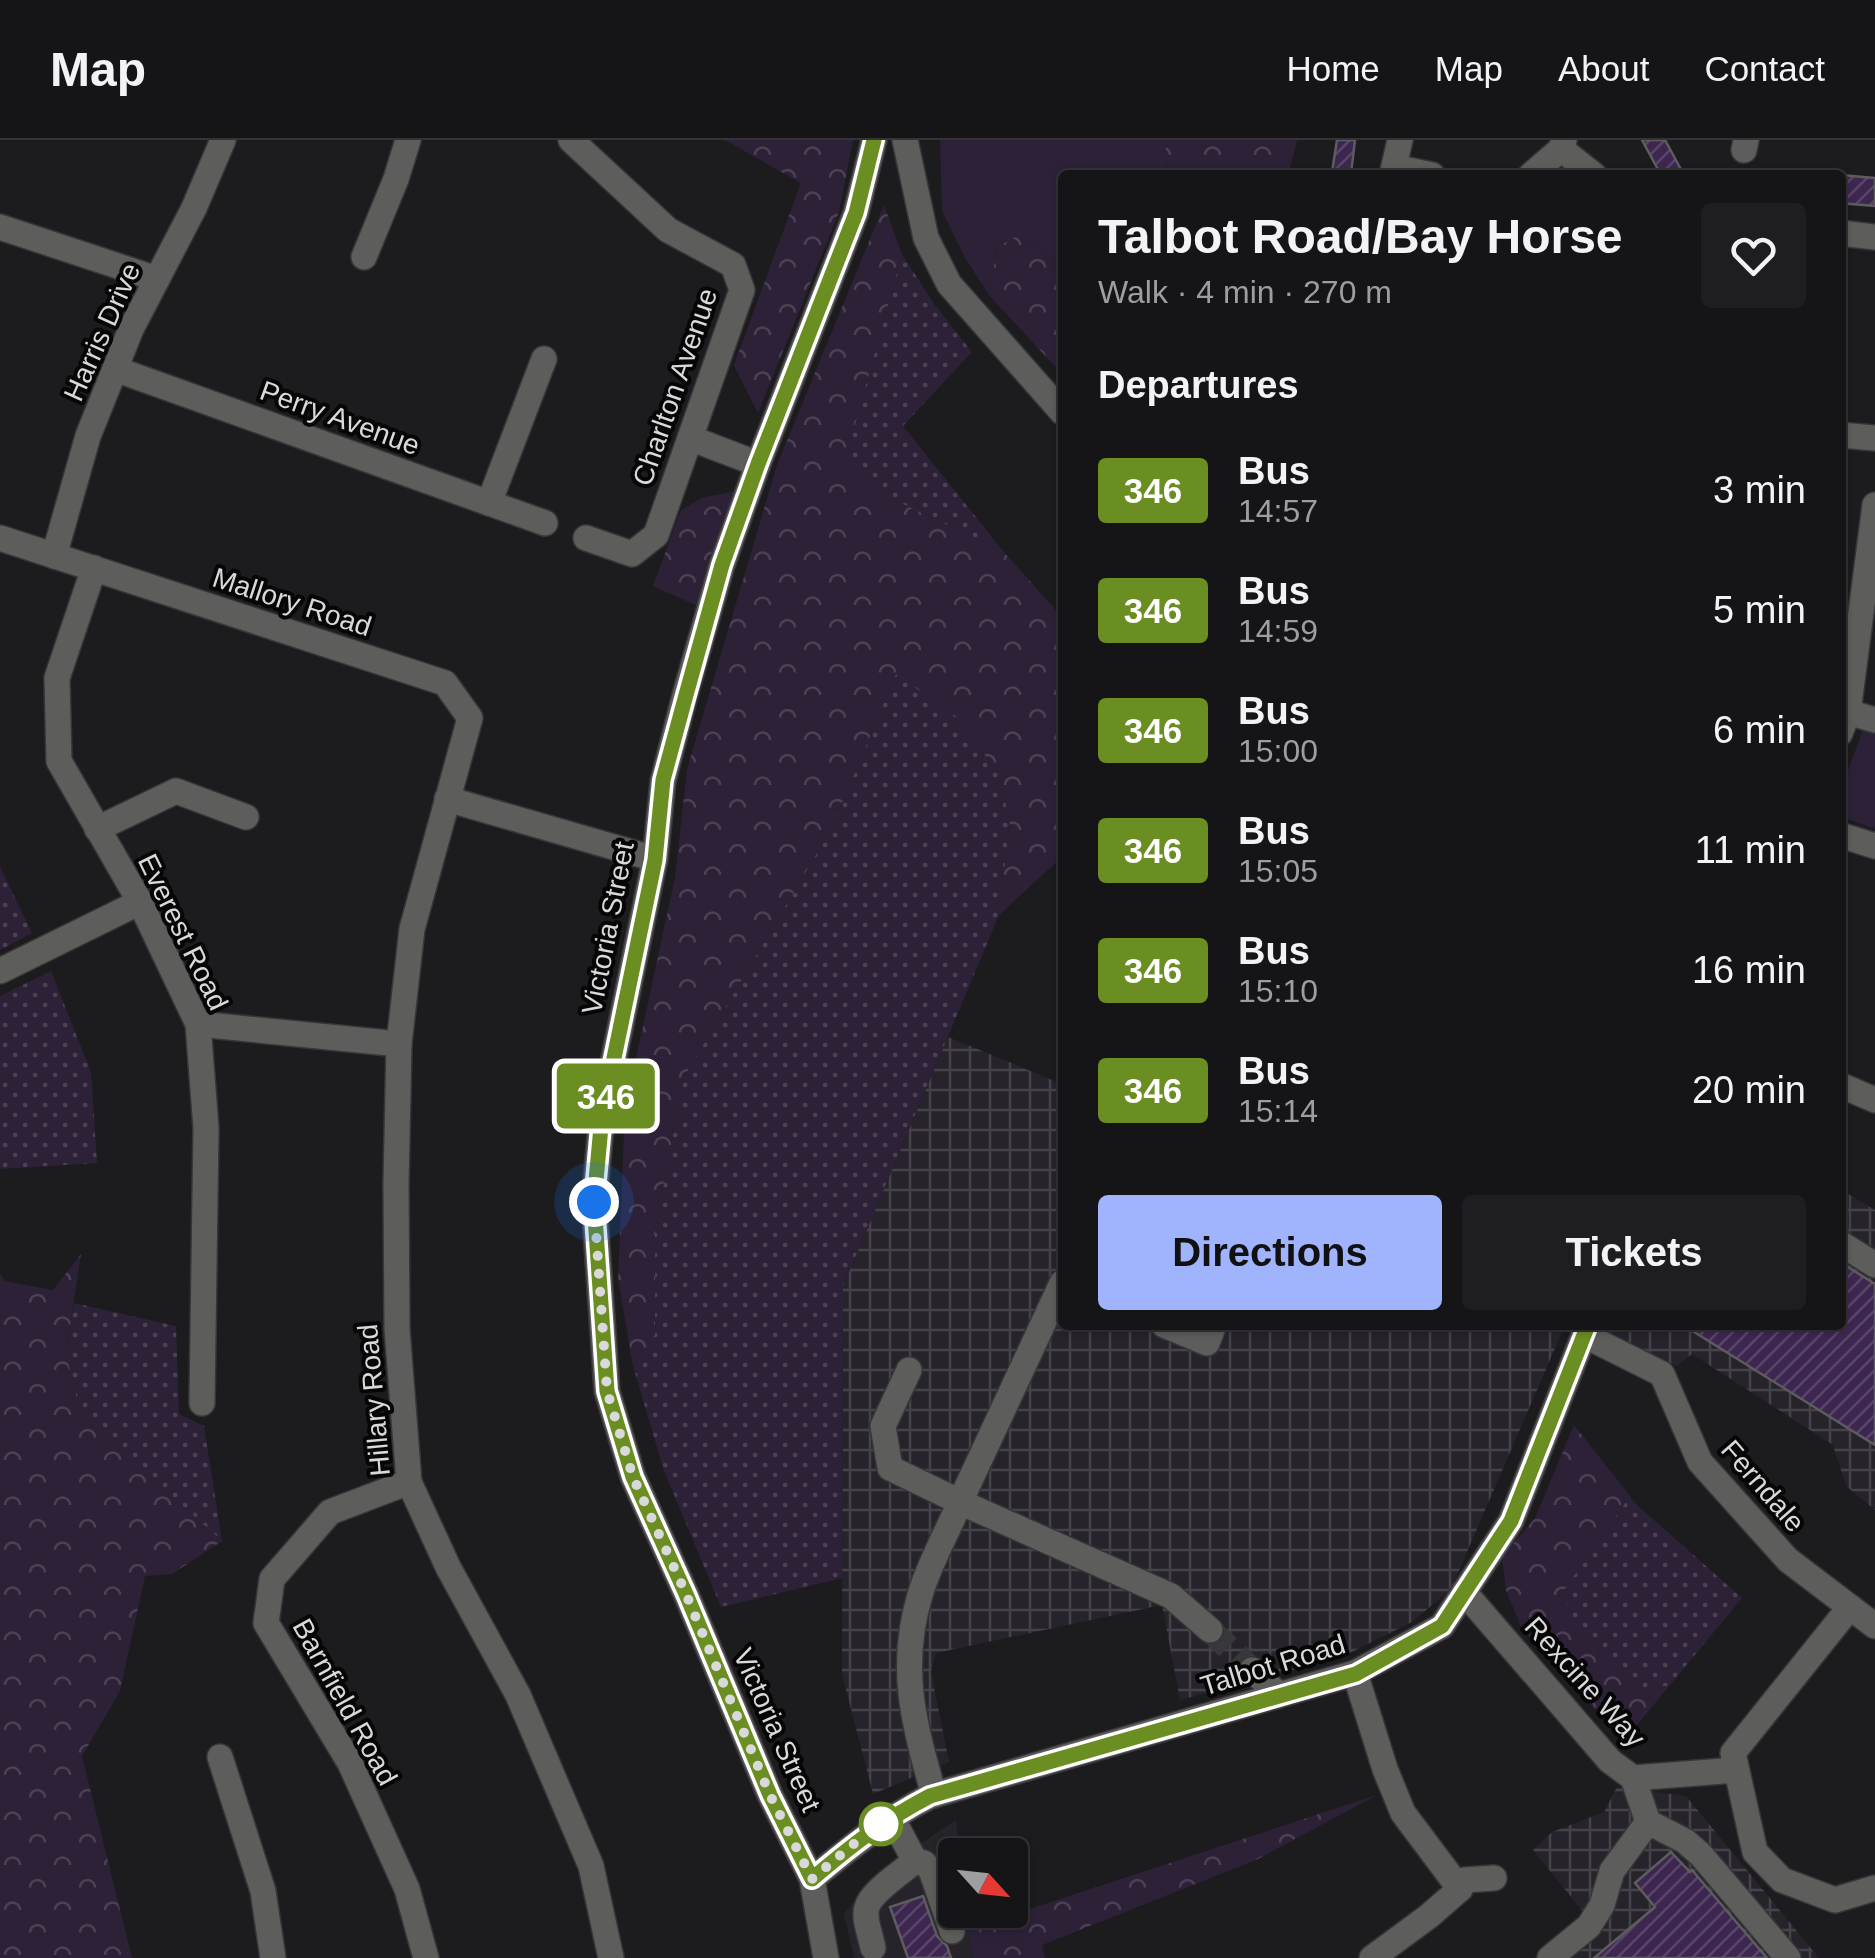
<!DOCTYPE html>
<html lang="en">
<head>
<meta charset="utf-8">
<style>
	:root { --surface:#151416; --page:#1e1d1f; --text:#f1f3f6; --muted:#9d9ea1; --line:#343335; --accent:#a0b3fd }
	body { margin:0; font-family:Helvetica,sans-serif; background:var(--page); color:var(--text); height:100vh; display:flex; flex-direction:column; font-size:38px; white-space:nowrap }
	* { box-sizing:border-box; margin:0 }
	p { font-size:32px; color:var(--muted) }
	.icon { flex:none; width:55px; height:55px; fill:none; stroke:currentColor; stroke-width:2; stroke-linecap:round; stroke-linejoin:round }
	.map { position:relative; flex:1; overflow:hidden }
	.drawer { position:absolute; left:1058px; top:30px; width:788px; height:1160px; display:flex; flex-direction:column; background:var(--surface); border-radius:10px; box-shadow:0 2px 8px #0004,0 0 0 2px var(--line) }
	.drawer>* { flex:none }
	.badge { padding:0 20px; border-radius:8px; font-size:35px; line-height:65px }
	.needle { width:65px; rotate:117deg }
	.tools { position:absolute; left:938px; top:1698px; display:grid; gap:20px }
	.tools a { display:grid; place-items:center; width:90px; height:90px; border-radius:10px; background:var(--surface); box-shadow:0 2px 8px #0004,0 0 0 2px var(--line); font-size:50px }
	.you { position:absolute; width:50px; height:50px; margin:-25px; border:8px solid #fff; border-radius:50%; background:#1a73e8; box-shadow:0 0 0 15px #1a73e833 }
	.map>.badge { position:absolute; translate:-50% -50%; box-shadow:0 0 0 5px #fff }
	h2 { padding:0 40px; font-size:38px; line-height:90px }
	.round { display:grid; place-items:center; flex:none; width:105px; height:105px; border-radius:10px; background:var(--page) }
	.overview { display:flex; align-items:center; justify-content:space-between; height:170px; padding:0 40px }
	h1 { font-size:48px; font-weight:600; line-height:75px }
	.cta { display:flex; gap:20px; margin-top:auto; padding:20px 40px }
	.cta a { flex:1; height:115px; border-radius:10px; background:var(--accent); color:#111; font-size:40px; font-weight:600; line-height:115px; text-align:center }
	.cta a+a { background:var(--page); color:var(--text) }
	ul { padding:0; list-style:none }
	li { display:flex; align-items:center; gap:30px; height:120px; padding:0 40px }
	li div { flex:1 }
	li b { display:block; font-size:38px }
	li em { font-style:normal }
	li .badge { min-width:110px; font-weight:700; text-align:center }
	header { display:flex; align-items:center; gap:60px; box-sizing:border-box; height:140px; padding:0 50px; background:var(--surface); border-bottom:2px solid var(--line) }
	header strong { font-size:48px }
	nav { display:flex; gap:55px; margin-inline-start:auto; font-size:35px }
	.map>svg:first-child { display:block }
	.built { fill:#27232b }
	.industrial { fill:url(#industrial-grid) }
	.grass { fill:url(#grass-dots) }
	.forest { fill:url(#forest-crowns) }
	.park { fill:#2d2138 }
	.building { fill:url(#building-hatch); stroke:#5d5c5f; stroke-width:2.5 }
	.lines { fill:none; stroke-linecap:round; stroke-linejoin:round }
	.minor-tunnel { stroke:#38373a; stroke-width:25; stroke-dasharray:25 12; stroke-linecap:butt }
	.minor-casing { stroke:#363538; stroke-width:28 }
	.minor { stroke:#5d5d5b; stroke-width:25 }
	.line-casing { stroke:#fff; stroke-width:22 }
	.line { stroke:#6b8e23; stroke-width:15 }
	.walk { stroke:#d9d8da; stroke-width:10; stroke-dasharray:0 18 }
	.stop-dot { fill:#fff; stroke:#6b8e23; stroke-width:5 }
	.labels { text-anchor:middle; dominant-baseline:central; stroke-width:8; stroke-linejoin:round; paint-order:stroke }
	.street-label { font-size:28px; fill:#d9d8da; stroke:#070607 }
</style>
</head>
<body>
<header>
<strong>Map</strong>
<nav><a>Home</a><a>Map</a><a>About</a><a>Contact</a></nav>
</header>
<div class="map">
<svg width="1875" height="1818" viewBox="0 0 1875 1818">
	<defs>
		<pattern id="industrial-grid" width="8" height="8" patternUnits="userSpaceOnUse" patternTransform="scale(2.5)"><rect width="8" height="8" fill="#27232b"/><path d="M0 4h8M4 0v8" fill="none" stroke="#464249"/></pattern>
		<pattern id="grass-dots" width="8" height="8" patternUnits="userSpaceOnUse" patternTransform="scale(2.5)"><rect width="8" height="8" fill="#2d2138"/><path d="M2 2h.1M6 6h.1" fill="none" stroke="#4b4054" stroke-width="1.8" stroke-linecap="round"/></pattern>
		<pattern id="forest-crowns" width="20" height="18" patternUnits="userSpaceOnUse" patternTransform="scale(2.5)"><rect width="20" height="18" fill="#2d2138"/><path d="M2 6a3 3 0 1 1 6 0M12 15a3 3 0 1 1 6 0" fill="none" stroke="#4b4054"/></pattern>
		<pattern id="building-hatch" width="6" height="6" patternUnits="userSpaceOnUse" patternTransform="scale(2.5)"><rect width="6" height="6" fill="#3d2750"/><path d="M-1 1l2-2M0 6l6-6M5 7l2-2" fill="none" stroke="#584669"/></pattern>
	</defs>
	<rect width="100%" height="100%" fill="#1c1b1e"/>
	<polygon class="built" points="956,1680 960,1715 955,1715 955,1770 965,1770 973,1818 854,1818 844,1774 864,1749 894,1721"/>
	<g class="industrial">
		<polygon points="948,897 1062,944 1062,1185 1565,1185 1451,1449 1412,1482 1342,1517 1180,1560 1162,1465 936,1513 931,1532 949,1622 873,1654 842,1534 843,1146"/>
		<polygon points="1840,1049 1875,1070 1875,1370 1846,1346 1833,1305 1692,1214 1677,1226 1609,1195 1614,1185 1840,1185"/>
		<polygon points="1617,1647 1686,1656 1819,1818 1534,1818 1585,1774 1533,1710 1552,1692 1604,1672"/>
	</g>
	<g class="grass">
		<polygon points="902,114 934,164 972,212 903,286 1003,411 877,352 844,321"/>
		<polygon points="896,533 957,577 999,635 1010,681 999,775 843,1146 842,1438 721,1467 664,1331 633,1226 655,1194 655,1089 684,937 831,689"/>
		<polygon points="0,727 32,793 0,810"/>
		<polygon points="51,831 91,932 97,1023 0,1029 0,856"/>
		<polygon points="74,1163 176,1186 179,1274 204,1286 222,1401 81,1276 66,1213"/>
		<polygon points="1630,1356 1637,1365 1742,1458 1669,1546 1637,1549 1575,1489 1562,1452"/>
	</g>
	<g class="forest">
		<polygon points="725,0 853,0 839,72 758,273 734,225 801,43"/>
		<polygon points="1165,0 1297,0 1288,35 1167,35"/>
		<polygon points="884,65 902,114 845,321 877,352 1003,411 1062,477 1062,717 999,775 1010,681 999,635 957,577 896,534 831,689 684,937 655,1089 655,1195 633,1226 618,1139 625,969 675,738 687,629 777,325"/>
		<polygon points="1017,96 1044,111 1062,142 1062,234 989,155 997,107"/>
		<polygon points="734,352 698,466 653,446 681,370 704,357"/>
		<polygon points="81,1114 66,1213 81,1276 222,1401 172,1434 145,1436 120,1551 82,1616 132,1818 0,1818 0,1133 4,1141 53,1150"/>
		<polygon points="1574,1285 1630,1356 1563,1452 1575,1489 1637,1549 1669,1546 1624,1601 1522,1489 1506,1450 1502,1417 1535,1378"/>
		<polygon points="1377,1655 1258,1719 1042,1805 1045,1818 973,1818 965,1770 999,1770 1002,1778"/>
	</g>
	<g class="park">
		<polygon points="940,0 1165,0 1167,35 1062,35 1062,142 1044,111 1017,96 997,107 989,155 965,118 942,71"/>
		<polygon points="1863,590 1875,593 1875,689 1840,676 1840,652"/>
	</g>
	<g class="building">
		<polygon points="1337,0 1355,0 1351,34 1332,32"/>
		<polygon points="1642,0 1665,0 1684,35 1661,35"/>
		<polygon points="1841,35 1875,38 1875,66 1840,63"/>
		<polygon points="1840,1122 1875,1144 1875,1305 1683,1185 1840,1185"/>
		<polygon points="1671,1712 1690,1732 1692,1730 1767,1818 1594,1818 1655,1767 1635,1743"/>
		<polygon points="923,1756 937,1796 947,1806 951,1818 908,1818 890,1767"/>
	</g>
	<g class="lines">
		<polyline class="minor-tunnel" points="1210,1490 1252,1530"/>
		<defs>
			<g id="minor">
				<polyline points="571,0 668,90 733,125 742,150 656,395 632,414 586,398"/>
				<polyline points="905,0 926,98 949,144 1062,272"/>
				<polyline points="1561,9 1594,35"/>
				<polyline points="1744,10 1746,0"/>
				<polyline points="1394,27 1432,35"/>
				<polyline points="1392,35 1400,0"/>
				<polyline points="1531,35 1561,9 1564,0"/>
				<polyline points="0,87 157,139"/>
				<polyline points="1840,93 1875,97"/>
				<polyline points="364,117 396,39 408,0"/>
				<polyline points="115,229 545,383"/>
				<polyline points="1840,295 1875,298"/>
				<polyline points="690,298 758,324"/>
				<polyline points="489,363 544,219"/>
				<polyline points="0,398 445,543 470,578 412,789 399,904 396,1043 397,1189 409,1342 448,1427 518,1555 591,1726 611,1818"/>
				<polyline points="54,416 88,296 131,189 194,68 223,0"/>
				<polyline points="94,428 57,538 59,621 140,762 198,884 206,988 202,1263"/>
				<polyline points="1848,572 1875,580"/>
				<polyline points="1840,593 1848,572 1875,365"/>
				<polyline points="447,659 655,719"/>
				<polyline points="97,689 176,651 246,677"/>
				<polyline points="1840,695 1875,706"/>
				<polyline points="0,831 140,762"/>
				<polyline points="198,884 399,904"/>
				<polyline points="1840,945 1875,960"/>
				<polyline points="1840,1103 1875,1125"/>
				<polyline points="1062,1143 960,1362 1171,1456 1210,1490"/>
				<polyline points="1164,1185 1207,1203 1214,1185"/>
				<polyline points="1584,1195 1662,1234 1700,1322 1788,1420 1875,1486"/>
				<path d="M 909,1230 L 883,1286 L 890,1328 L 960,1362 C 947,1393 929,1424 920,1455 C 898,1528 914,1584 934,1655"/>
				<polyline points="409,1342 330,1372 272,1439 266,1483 350,1623 407,1749 426,1818"/>
				<polyline points="1464,1452 1610,1621 1633,1638 1736,1630"/>
				<polyline points="1850,1467 1733,1613 1755,1712 1782,1740 1835,1760 1875,1748"/>
				<polyline points="1252,1530 1279,1555"/>
				<polyline points="1355,1533 1385,1629 1403,1673 1460,1749 1429,1776 1372,1818"/>
				<polyline points="220,1617 263,1751 273,1818"/>
				<polyline points="1633,1638 1648,1682 1685,1701 1701,1715 1788,1818"/>
				<polyline points="891,1676 915,1721 924,1723 931,1730 952,1791"/>
				<path d="M 812,1739 C 853,1705 883,1681 930,1656 L 1355,1533 L 1442,1486 L 1511,1381 L 1588,1185"/>
				<polyline points="1460,1749 1464,1740 1494,1738"/>
				<path d="M 873,1808 C 871,1796 863,1778 867,1767 C 871,1752 902,1732 915,1721"/>
				<polyline points="826,1818 812,1739 770,1655 686,1454 633,1337 607,1251 594,1062 602,976 655,719 663,641 685,555 722,425 758,324 856,73 874,0"/>
				<polyline points="1550,1818 1589,1786 1602,1765 1612,1731 1648,1682"/>
			</g>
		</defs>
		<use href="#minor" class="minor-casing"/>
		<use href="#minor" class="minor"/>
	</g>
	<g class="lines">
		<defs>
			<path id="line" d="M 874,0 L 856,73 L 758,324 L 722,425 L 686,555 L 663,640 L 655,720 L 602,976 L 594,1062 L 607,1251 L 633,1337 L 686,1454 L 770,1655 L 812,1739 C 852,1705 884,1680 930,1656 L 1356,1534 L 1442,1486 L 1511,1381 L 1588,1185"/>
		</defs>
		<use href="#line" class="line-casing"/>
		<use href="#line" class="line"/>
		<polyline class="walk" points="594,1062 607,1251 633,1337 686,1454 770,1655 812,1739 862,1697 881,1684"/>
	</g>
	<circle class="stop-dot" cx="881" cy="1684" r="20"/>
	<g class="labels">
		<g class="street-label">
			<text transform="translate(102 192) rotate(-66)">Harris Drive</text>
			<text transform="translate(675 247) rotate(-71)">Charlton Avenue</text>
			<text transform="translate(340 278) rotate(20)">Perry Avenue</text>
			<text transform="translate(292 462) rotate(18)">Mallory Road</text>
			<text transform="translate(608 788) rotate(-79)">Victoria Street</text>
			<text transform="translate(183 792) rotate(64)">Everest Road</text>
			<text transform="translate(374 1260) rotate(-95)">Hillary Road</text>
			<text transform="translate(1763 1346) rotate(49)">Ferndale</text>
			<text transform="translate(1273 1525) rotate(-17)">Talbot Road</text>
			<text transform="translate(1585 1542) rotate(48)">Rexcine Way</text>
			<text transform="translate(345 1562) rotate(61)">Barnfield Road</text>
			<text transform="translate(777 1590) rotate(66)">Victoria Street</text>
		</g>
	</g>
</svg>
<div class="tools">
<a><svg class="needle" viewBox="-14 -14 28 28"><path d="M0-13l5 13h-10z" fill="#e53935"/><path d="M0 13l5-13h-10z" fill="#9d9ea1"/></svg></a>
</div>
<div class="you" style="left:594px;top:1062px"></div>
<b class="badge" style="left:606px;top:956px;background:#6b8e23;color:#fff">346</b>
<section class="drawer">
<div class="overview"><div><h1>Talbot Road/Bay Horse</h1><p>Walk · 4 min · 270 m</p></div><a class="round"><svg class="icon" aria-label="heart" viewBox="0 0 24 24"><path d="M12 20l-8-8c-3-5 5-10 8-4 3-6 11-1 8 4z"/></svg></a></div>
<h2>Departures</h2>
<ul>
<li><span class="badge" style="background:#6b8e23;color:#fff">346</span><div><b>Bus</b><p>14:57</p></div><em>3 min</em></li>
<li><span class="badge" style="background:#6b8e23;color:#fff">346</span><div><b>Bus</b><p>14:59</p></div><em>5 min</em></li>
<li><span class="badge" style="background:#6b8e23;color:#fff">346</span><div><b>Bus</b><p>15:00</p></div><em>6 min</em></li>
<li><span class="badge" style="background:#6b8e23;color:#fff">346</span><div><b>Bus</b><p>15:05</p></div><em>11 min</em></li>
<li><span class="badge" style="background:#6b8e23;color:#fff">346</span><div><b>Bus</b><p>15:10</p></div><em>16 min</em></li>
<li><span class="badge" style="background:#6b8e23;color:#fff">346</span><div><b>Bus</b><p>15:14</p></div><em>20 min</em></li>
</ul>
<div class="cta"><a>Directions</a><a>Tickets</a></div>
</section>
</div>
</body>
</html>
